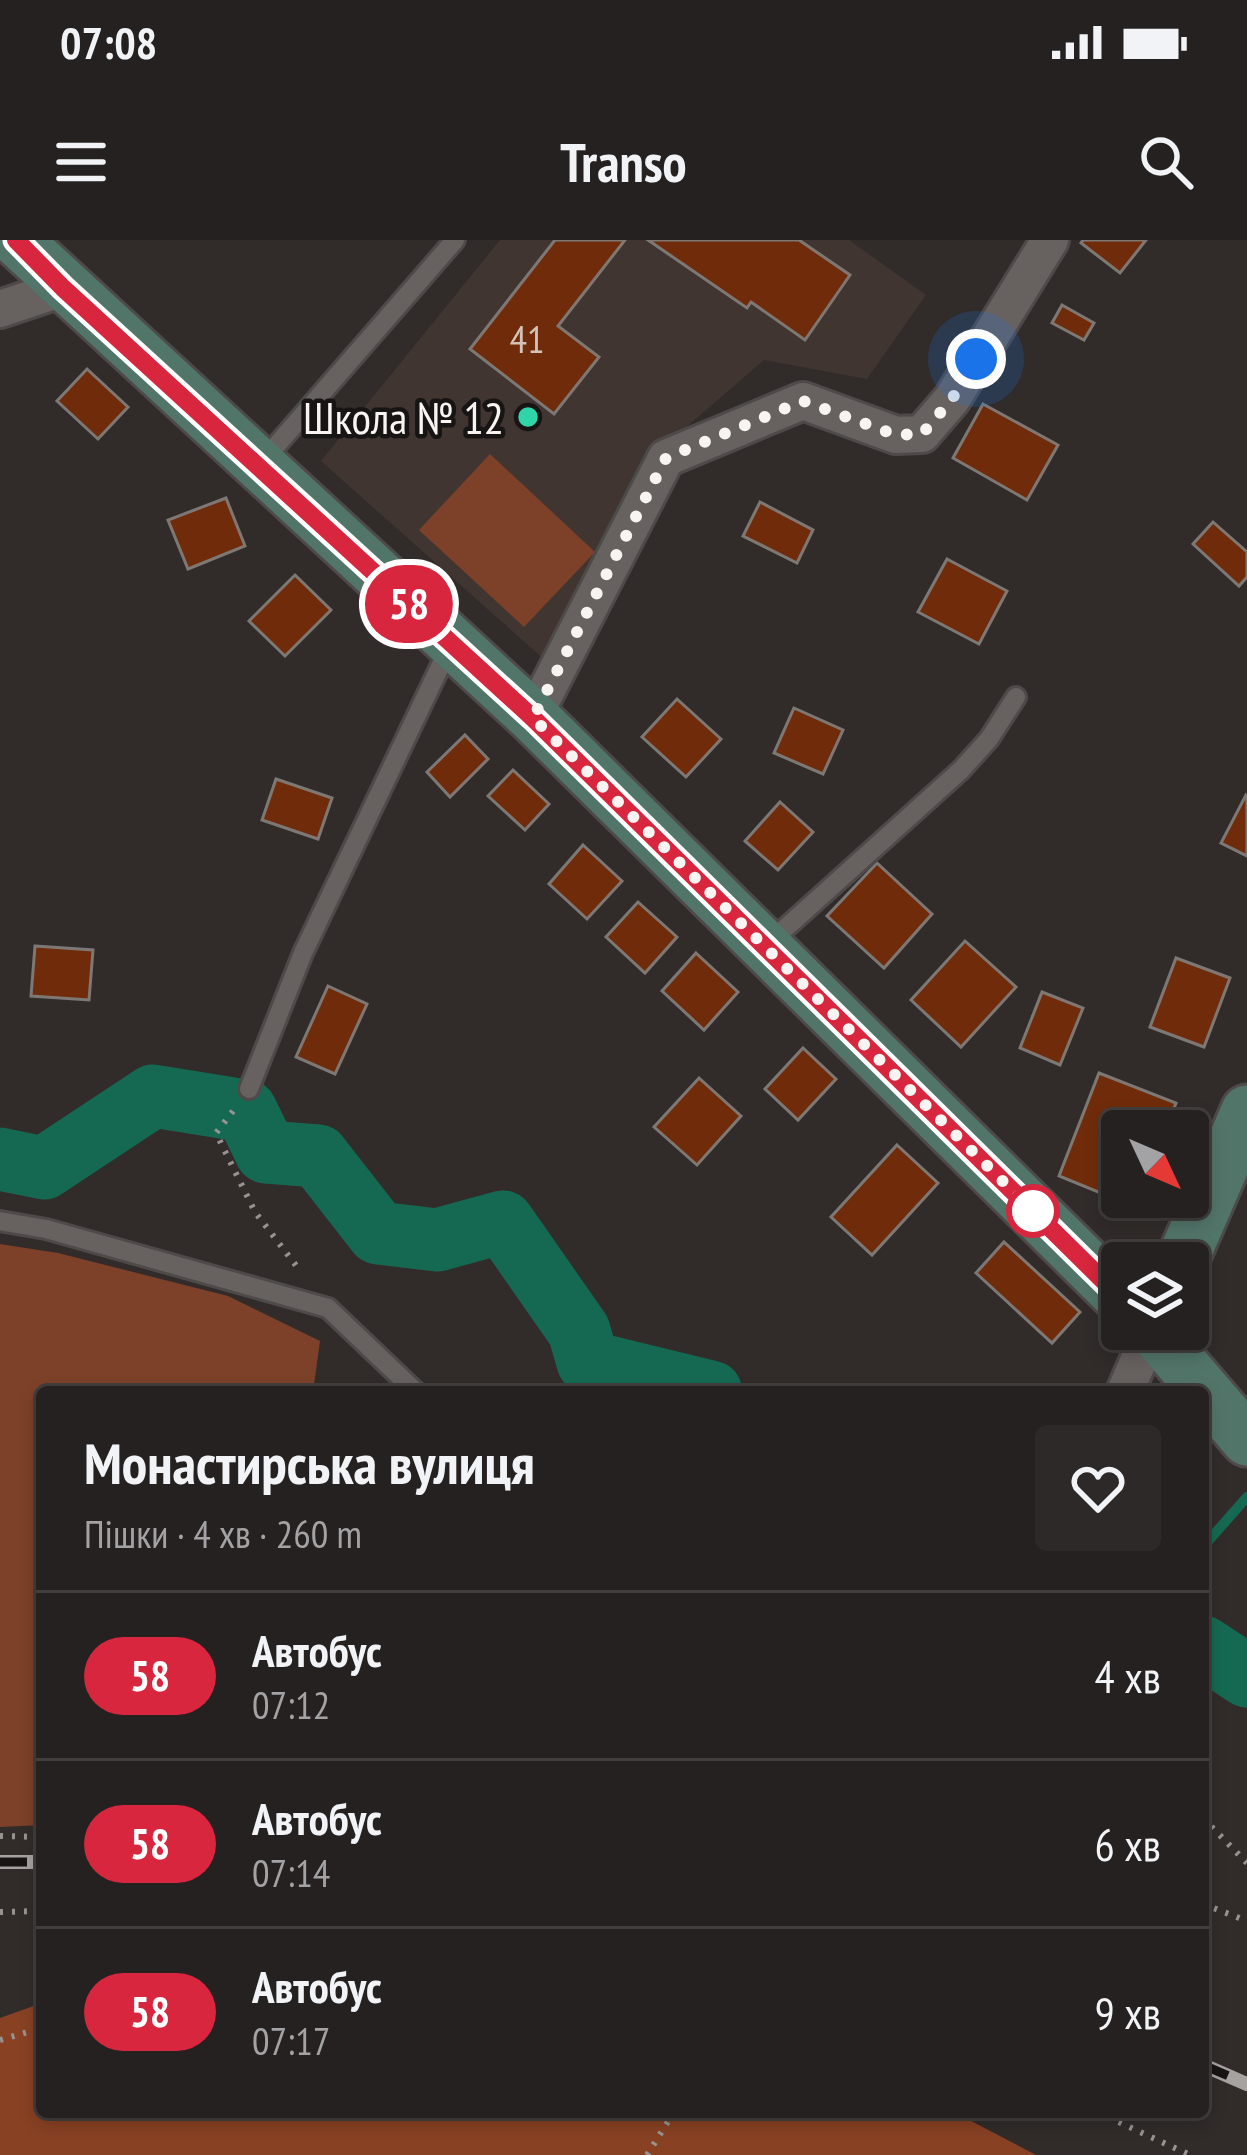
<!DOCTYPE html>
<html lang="uk">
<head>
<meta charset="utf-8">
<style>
	:root { --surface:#252120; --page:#2d2929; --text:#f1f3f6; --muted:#a3a3a5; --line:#423e3e }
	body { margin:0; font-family:"PT Sans Narrow",sans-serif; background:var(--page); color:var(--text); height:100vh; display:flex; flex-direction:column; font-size:45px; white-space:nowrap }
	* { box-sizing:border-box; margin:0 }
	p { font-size:39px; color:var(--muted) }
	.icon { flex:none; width:66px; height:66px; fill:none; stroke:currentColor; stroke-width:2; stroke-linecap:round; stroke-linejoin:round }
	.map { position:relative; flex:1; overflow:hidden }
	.panel { position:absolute; left:36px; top:1146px; width:1173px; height:732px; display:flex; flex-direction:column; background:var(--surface); border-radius:12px; box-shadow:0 6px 18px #0003,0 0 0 3px var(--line) }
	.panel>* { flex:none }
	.badge { padding:0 24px; border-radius:39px; font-size:42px; line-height:78px }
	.needle { width:78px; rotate:134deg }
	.tools { position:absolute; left:1101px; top:870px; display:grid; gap:24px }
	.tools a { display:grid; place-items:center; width:108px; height:108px; border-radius:12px; background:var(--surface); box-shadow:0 6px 18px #0003,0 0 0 3px var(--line); font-size:60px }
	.you { position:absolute; width:60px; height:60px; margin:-30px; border:9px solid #fff; border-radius:50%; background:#1a73e8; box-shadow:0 0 0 18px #1a73e833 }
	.map>.badge { position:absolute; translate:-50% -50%; box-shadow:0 0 0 6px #fff }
	.round { display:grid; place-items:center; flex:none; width:126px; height:126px; border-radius:12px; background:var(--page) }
	.head { display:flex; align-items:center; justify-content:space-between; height:204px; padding:0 48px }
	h1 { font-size:57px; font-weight:700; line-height:90px }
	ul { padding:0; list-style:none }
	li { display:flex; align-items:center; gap:36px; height:168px; padding:0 48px; border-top:3px solid var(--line) }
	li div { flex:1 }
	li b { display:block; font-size:45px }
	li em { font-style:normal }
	li .badge { min-width:132px; font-weight:700; text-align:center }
	.status { display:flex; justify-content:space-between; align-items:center; height:84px; padding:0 60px; background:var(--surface); direction:ltr }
	.status svg { height:33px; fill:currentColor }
	header { display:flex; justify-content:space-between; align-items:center; height:156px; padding:0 48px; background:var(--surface); font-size:54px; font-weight:700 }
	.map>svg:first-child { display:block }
	.built { fill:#403531 }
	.green { fill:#7d4129 }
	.forest { fill:#884123 }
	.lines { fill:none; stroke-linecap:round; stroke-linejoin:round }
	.stream { stroke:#156952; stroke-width:10 }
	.river { stroke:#156952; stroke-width:63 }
	.building { fill:#702c0a; stroke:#7e7875; stroke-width:3 }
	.lane-casing { stroke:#4e4a49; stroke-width:24 }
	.street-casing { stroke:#4e4a49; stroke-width:42 }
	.secondary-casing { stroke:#4e4a49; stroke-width:57 }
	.path { stroke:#979391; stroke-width:6; stroke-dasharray:3 9; stroke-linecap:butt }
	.lane { stroke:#67615f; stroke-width:18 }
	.street { stroke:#67615f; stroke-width:36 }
	.secondary { stroke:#52756a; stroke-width:51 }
	.rail-casing { stroke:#a6a2a0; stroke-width:14 }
	.rail { stroke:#171514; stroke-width:9; stroke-dasharray:27; stroke-linecap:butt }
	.line-casing { stroke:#fff; stroke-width:27 }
	.line { stroke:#d7263d; stroke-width:18 }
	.walk { stroke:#f7f4f2; stroke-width:12; stroke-dasharray:0 21.6 }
	.poi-dot { fill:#30d4a9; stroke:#171514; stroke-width:4.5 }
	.stop-dot { fill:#fff; stroke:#d7263d; stroke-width:6 }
	.labels { text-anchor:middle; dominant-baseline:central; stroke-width:9; stroke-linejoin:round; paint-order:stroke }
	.number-label { font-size:39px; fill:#d5c2b8 }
	.poi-label { font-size:45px; fill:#f7f4f2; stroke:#171514; text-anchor:end }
</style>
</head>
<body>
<div class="status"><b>07:08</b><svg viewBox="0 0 49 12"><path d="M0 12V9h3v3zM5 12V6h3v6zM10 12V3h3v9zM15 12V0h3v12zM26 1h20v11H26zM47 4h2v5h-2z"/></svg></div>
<header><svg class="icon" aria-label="menu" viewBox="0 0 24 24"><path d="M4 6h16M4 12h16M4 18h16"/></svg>Transo<svg class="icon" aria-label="search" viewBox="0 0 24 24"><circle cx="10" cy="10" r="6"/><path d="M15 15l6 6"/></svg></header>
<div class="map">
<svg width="1247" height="1915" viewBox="0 0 1247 1915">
	<rect width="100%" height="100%" fill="#312c2a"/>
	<polygon class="built" points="500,0 849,0 926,55 867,139 764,120 655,214 547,422 321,221"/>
	<g class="green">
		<polygon points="490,214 595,312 524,387 419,290"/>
		<polygon points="0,1004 58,1013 228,1056 320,1101 313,1152 42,1152 42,1585 0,1587"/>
	</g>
	<polygon class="forest" points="42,1763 42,1872 954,1872 1036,1915 0,1915 0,1778"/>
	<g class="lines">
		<polyline class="stream" points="1203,1307 1247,1257"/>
		<g class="river">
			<polyline points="0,919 44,928 153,856 246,871 266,912 318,916 378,993 437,1000 503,982 579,1091 588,1122 711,1152"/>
			<polyline points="1203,1407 1247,1436"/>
		</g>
	</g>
	<g class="building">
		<polygon points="555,0 625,0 558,86 599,117 554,174 470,109"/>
		<polygon points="648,0 799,0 850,35 805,100 751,62 747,68"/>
		<polygon points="1083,0 1146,0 1120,33 1081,3"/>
		<polygon points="1062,65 1094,83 1084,100 1052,83"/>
		<polygon points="87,129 128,167 98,199 57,161"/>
		<polygon points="983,164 1058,205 1027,260 953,218"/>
		<polygon points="226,258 245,306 188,329 168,280"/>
		<polygon points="760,262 813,290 797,323 743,296"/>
		<polygon points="1213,282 1247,312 1247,337 1239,346 1193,304"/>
		<polygon points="947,319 1007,351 979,404 918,372"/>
		<polygon points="295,335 331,370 285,416 249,381"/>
		<polygon points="677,459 721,499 686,537 642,497"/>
		<polygon points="794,468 843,490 823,534 774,513"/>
		<polygon points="465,495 488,519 450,557 427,532"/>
		<polygon points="513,530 549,564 525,590 488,556"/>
		<polygon points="276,539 332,558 318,599 262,580"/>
		<polygon points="1246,555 1247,556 1247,616 1221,603"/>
		<polygon points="780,562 813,592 778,630 745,601"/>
		<polygon points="583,605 622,641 587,679 549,644"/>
		<polygon points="877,623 932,674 884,728 827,676"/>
		<polygon points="638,662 677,697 645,733 606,697"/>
		<polygon points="965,701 1016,747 961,807 911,760"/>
		<polygon points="35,706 93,710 89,760 31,756"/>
		<polygon points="696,713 738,752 704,790 662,751"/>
		<polygon points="1176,718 1230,738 1204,807 1150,787"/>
		<polygon points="328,746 367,764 335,834 296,817"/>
		<polygon points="1042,752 1083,768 1060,825 1020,808"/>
		<polygon points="803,808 836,839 798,880 765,849"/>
		<polygon points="1099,833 1176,863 1165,891 1122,891 1122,957 1139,957 1135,967 1059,936"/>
		<polygon points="699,838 741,876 697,925 654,887"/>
		<polygon points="897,905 938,943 872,1015 831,977"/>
		<polygon points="1004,1002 1080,1072 1052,1103 976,1033"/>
	</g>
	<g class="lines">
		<defs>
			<g id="lane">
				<polyline points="262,222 455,0"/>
				<polyline points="770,702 961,530 989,499 1016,457"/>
				<polyline points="249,849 303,713 450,406"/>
				<polyline points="0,981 46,989 328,1068 416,1152"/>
			</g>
			<g id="street">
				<polyline points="0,69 63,48"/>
				<polyline points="533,477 666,218 803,161 896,195 922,194 952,159 1050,0"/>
				<polyline points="1125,1152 1152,1089"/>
			</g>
			<g id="secondary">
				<polyline points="16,0 533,477 1122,1059"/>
				<polyline points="1181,1023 1247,871"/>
				<polyline points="1152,1089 1247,1200"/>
			</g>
		</defs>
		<use href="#lane" class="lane-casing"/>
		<use href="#street" class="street-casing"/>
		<use href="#secondary" class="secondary-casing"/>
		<g class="path">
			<polyline points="233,871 216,893 255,972 301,1032"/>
			<polyline points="1203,1578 1247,1623"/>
			<polyline points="0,1596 42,1597"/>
			<polyline points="1203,1664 1247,1681"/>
			<polyline points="0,1672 42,1671"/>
			<polyline points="0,1800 42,1788"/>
			<polyline points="1097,1872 1190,1915"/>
			<polyline points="647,1915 674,1872"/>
		</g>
		<use href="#lane" class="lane"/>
		<use href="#street" class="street"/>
		<use href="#secondary" class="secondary"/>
		<defs>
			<g id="rail">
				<polyline points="0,1622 42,1622"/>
				<polyline points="1203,1825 1247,1844"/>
			</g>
		</defs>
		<use href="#rail" class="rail-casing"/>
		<use href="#rail" class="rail"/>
	</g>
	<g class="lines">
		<defs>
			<polyline id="line" points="16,0 63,48 533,478 1122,1059"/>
		</defs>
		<use href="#line" class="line-casing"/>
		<use href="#line" class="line"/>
		<polyline class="walk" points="976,119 952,159 922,194 896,195 803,161 666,218 533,478 1033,971"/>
	</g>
	<circle class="poi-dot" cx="528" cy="177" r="12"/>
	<circle class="stop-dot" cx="1033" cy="971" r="24"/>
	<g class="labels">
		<g class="number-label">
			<text x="527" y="98">41</text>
		</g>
		<g class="poi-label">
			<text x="504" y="177">Школа № 12</text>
		</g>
	</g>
</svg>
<div class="tools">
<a><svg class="needle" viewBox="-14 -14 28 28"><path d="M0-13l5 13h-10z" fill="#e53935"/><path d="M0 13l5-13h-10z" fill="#a3a3a5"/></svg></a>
<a><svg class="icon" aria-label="layers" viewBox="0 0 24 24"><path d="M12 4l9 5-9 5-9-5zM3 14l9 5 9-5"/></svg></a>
</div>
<div class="you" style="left:976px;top:119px"></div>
<b class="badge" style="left:409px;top:364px;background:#d7263d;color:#fff">58</b>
<section class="panel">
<div class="head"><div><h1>Монастирська вулиця</h1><p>Пішки · 4 хв · 260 m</p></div><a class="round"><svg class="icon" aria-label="heart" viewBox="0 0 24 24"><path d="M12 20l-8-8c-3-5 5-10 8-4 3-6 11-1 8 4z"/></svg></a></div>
<ul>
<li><span class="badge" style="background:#d7263d;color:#fff">58</span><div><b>Автобус</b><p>07:12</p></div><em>4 хв</em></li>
<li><span class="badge" style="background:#d7263d;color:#fff">58</span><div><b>Автобус</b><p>07:14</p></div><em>6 хв</em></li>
<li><span class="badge" style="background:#d7263d;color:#fff">58</span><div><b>Автобус</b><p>07:17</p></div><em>9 хв</em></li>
</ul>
</section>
</div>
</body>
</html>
